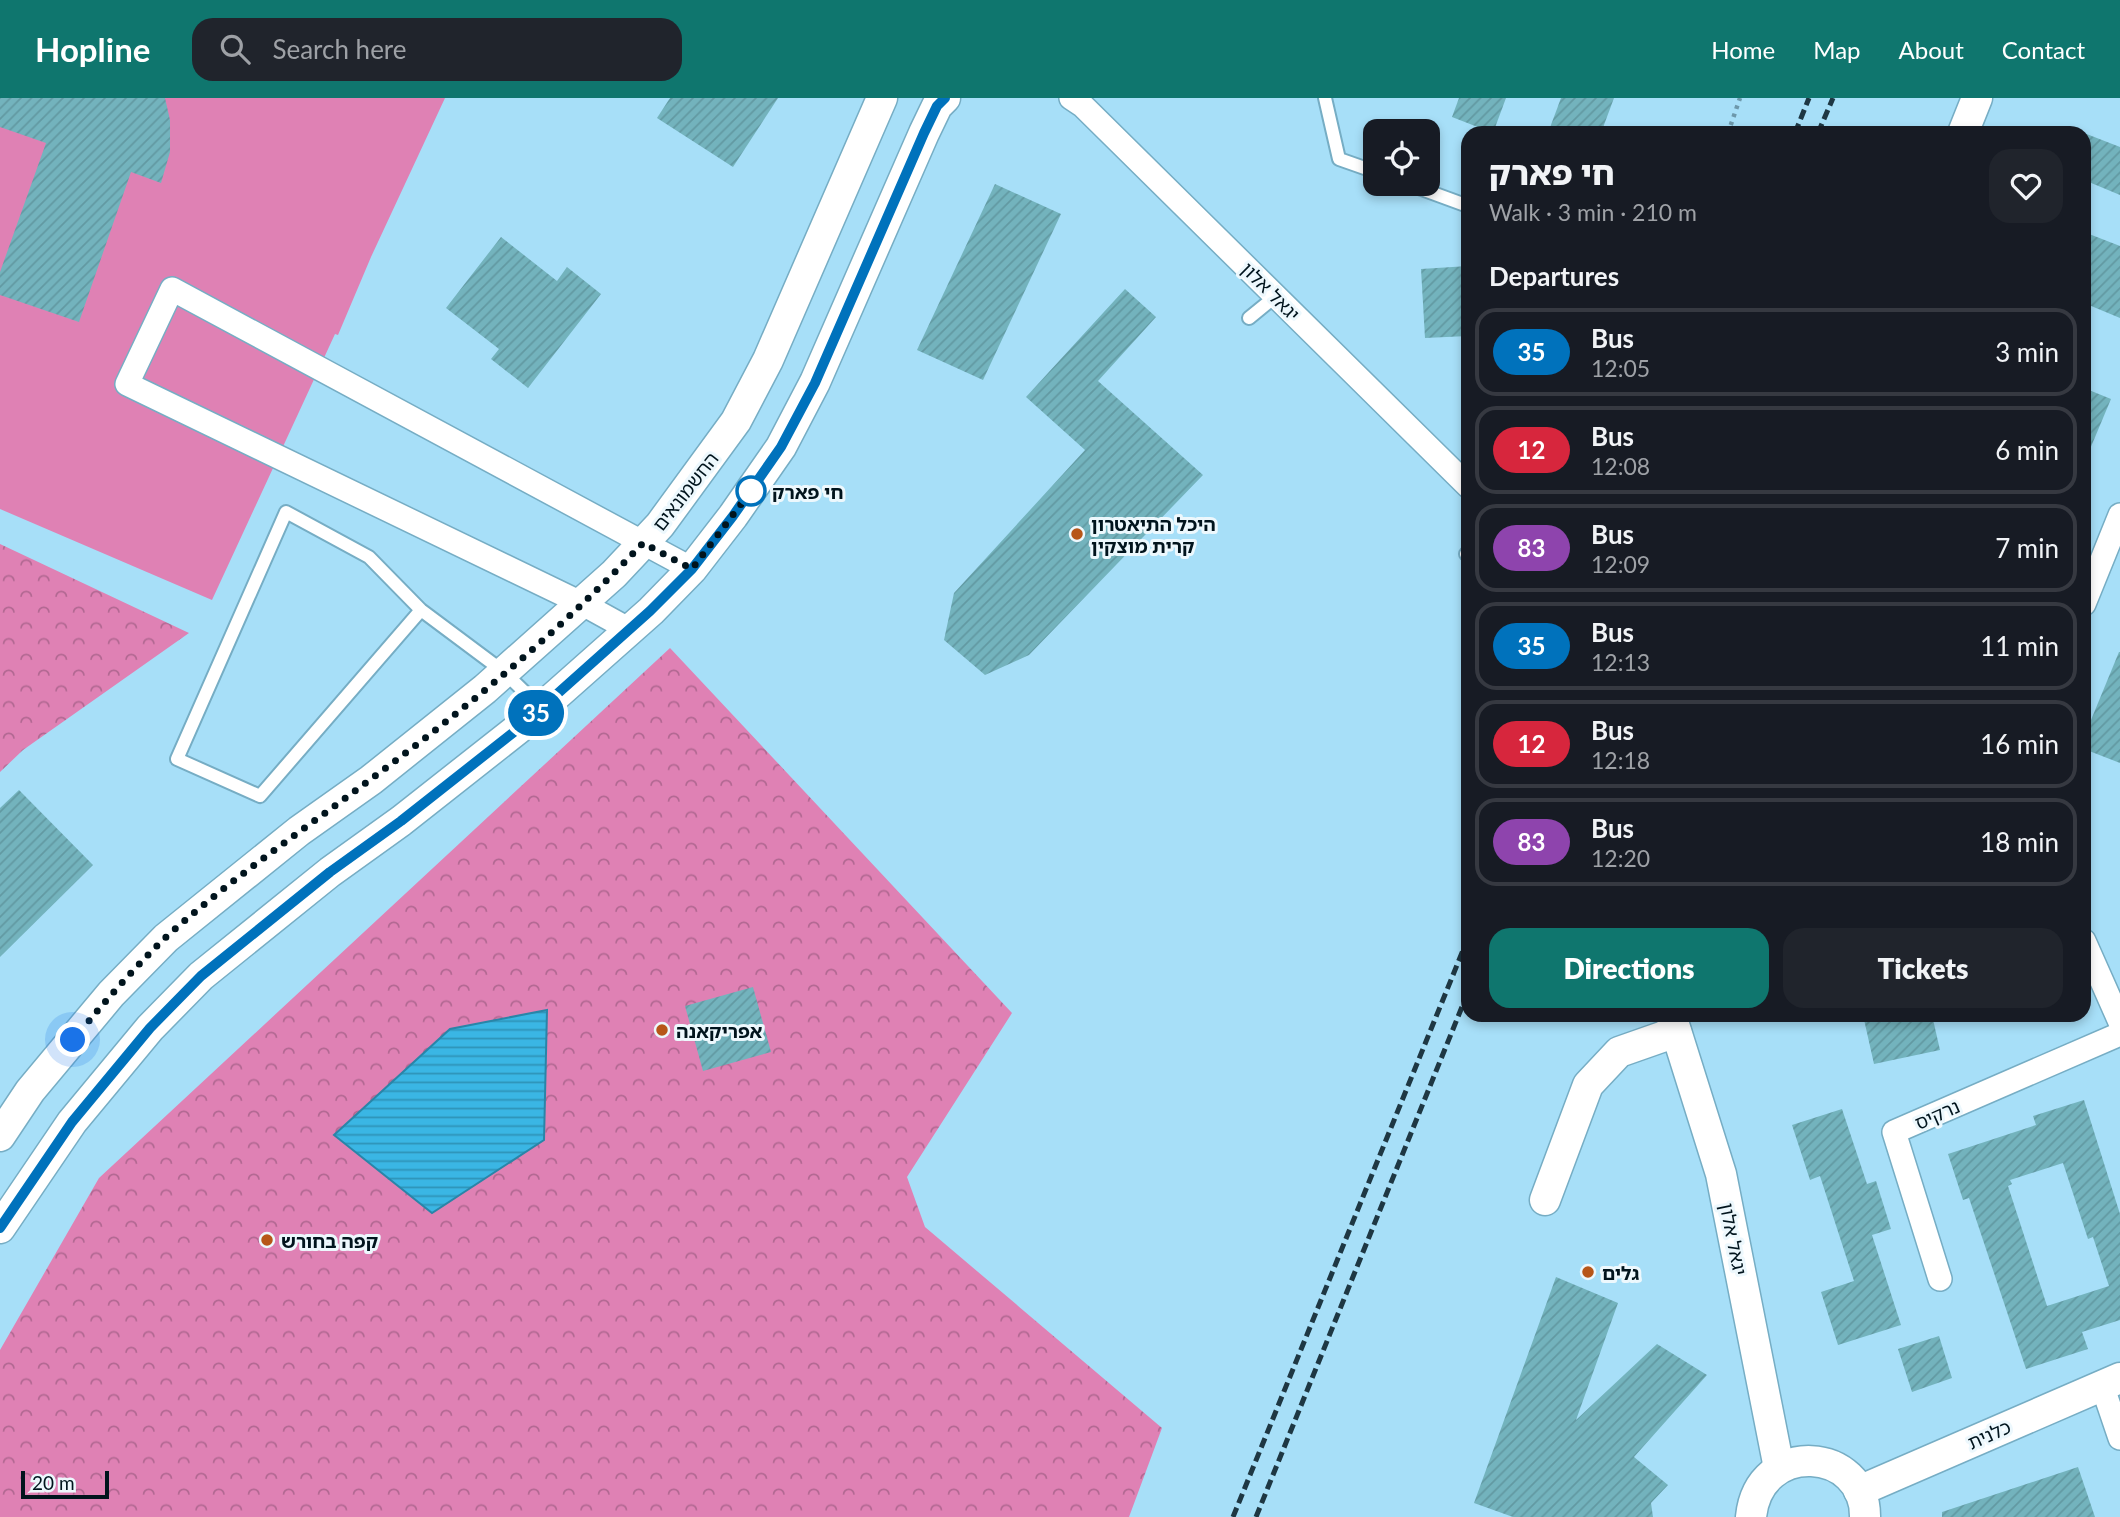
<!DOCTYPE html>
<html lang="en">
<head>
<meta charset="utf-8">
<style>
	:root { --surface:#171b24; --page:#20242c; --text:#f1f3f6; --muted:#9ea1a6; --line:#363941; --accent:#0f766e }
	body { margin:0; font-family:Lato,"Noto Sans Hebrew",sans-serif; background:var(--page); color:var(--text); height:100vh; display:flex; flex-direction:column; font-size:26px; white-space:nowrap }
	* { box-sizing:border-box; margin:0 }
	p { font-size:23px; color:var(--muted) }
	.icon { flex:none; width:38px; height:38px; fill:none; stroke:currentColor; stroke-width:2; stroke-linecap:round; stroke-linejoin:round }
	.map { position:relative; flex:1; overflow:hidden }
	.sheet { position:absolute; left:1461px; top:28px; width:630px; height:896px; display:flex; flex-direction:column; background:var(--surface); border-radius:21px; box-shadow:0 4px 10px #0003 }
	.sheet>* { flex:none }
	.badge { padding:0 14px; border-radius:23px; font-size:24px; line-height:46px }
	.buttons { position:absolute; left:1363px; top:21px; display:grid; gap:14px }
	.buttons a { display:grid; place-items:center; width:77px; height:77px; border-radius:14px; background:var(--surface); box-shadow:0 4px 10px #0003; font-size:35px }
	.scale { position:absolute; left:21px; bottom:18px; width:88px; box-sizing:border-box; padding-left:7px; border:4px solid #01141d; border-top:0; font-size:19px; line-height:24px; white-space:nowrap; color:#01141d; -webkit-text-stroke:5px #edf8fd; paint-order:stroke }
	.you { position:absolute; width:35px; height:35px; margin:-18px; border:5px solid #fff; border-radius:50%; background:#1a73e8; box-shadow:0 0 0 10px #1a73e833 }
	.map>.badge { position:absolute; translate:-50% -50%; box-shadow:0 0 0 4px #fff }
	h2 { padding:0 28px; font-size:26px; line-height:63px }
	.round { display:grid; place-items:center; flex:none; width:74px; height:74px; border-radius:21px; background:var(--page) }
	.headline { display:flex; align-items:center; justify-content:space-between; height:119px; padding:0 28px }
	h1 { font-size:33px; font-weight:800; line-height:52px }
	.primary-button { display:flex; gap:14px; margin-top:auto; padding:14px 28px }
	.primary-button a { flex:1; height:80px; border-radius:21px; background:var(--accent); color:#fff; font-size:28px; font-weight:800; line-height:80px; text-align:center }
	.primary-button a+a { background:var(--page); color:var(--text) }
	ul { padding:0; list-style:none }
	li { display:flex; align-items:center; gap:21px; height:88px; margin:0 14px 10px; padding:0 14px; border:4px solid var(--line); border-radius:21px }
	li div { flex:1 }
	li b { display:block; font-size:26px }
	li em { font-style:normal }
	li .badge { min-width:77px; font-weight:700; text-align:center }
	header { display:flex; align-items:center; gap:42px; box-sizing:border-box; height:98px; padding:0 35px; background:var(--accent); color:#fff }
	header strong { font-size:33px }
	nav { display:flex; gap:38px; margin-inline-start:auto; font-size:24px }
	.search { width:490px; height:63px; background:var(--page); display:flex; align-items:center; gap:18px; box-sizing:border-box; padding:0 24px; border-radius:21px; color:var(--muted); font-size:26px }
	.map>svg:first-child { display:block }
	.park { fill:url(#park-crowns) }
	.pitch { fill:#df81b4 }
	.water { fill:url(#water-rules); stroke:#2985a8; stroke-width:2 }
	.building { fill:url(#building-hatch); fill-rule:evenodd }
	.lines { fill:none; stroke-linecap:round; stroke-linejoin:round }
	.service-casing { stroke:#76adc4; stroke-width:16 }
	.minor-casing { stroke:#76adc4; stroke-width:26 }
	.tertiary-casing { stroke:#76adc4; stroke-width:33 }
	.path { stroke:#6d98ab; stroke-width:4.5; stroke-dasharray:3.5 5; stroke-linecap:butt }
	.service { stroke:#fff; stroke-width:12 }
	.minor { stroke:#fff; stroke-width:23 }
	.tertiary { stroke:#fff; stroke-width:30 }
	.rail { stroke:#1e3743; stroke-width:5; stroke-dasharray:10 5; stroke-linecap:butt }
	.line-casing { stroke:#fff; stroke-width:16 }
	.line { stroke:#0072bc; stroke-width:10 }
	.walk { stroke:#01141d; stroke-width:7; stroke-dasharray:0 12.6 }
	.stop-dot { fill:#fff; stroke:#0072bc; stroke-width:3.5 }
	.poi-dot { fill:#b75619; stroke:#edf8fd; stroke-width:2.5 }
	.labels { text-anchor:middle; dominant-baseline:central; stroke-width:6; stroke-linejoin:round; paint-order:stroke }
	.street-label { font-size:19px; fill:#01141d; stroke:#edf8fd }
	.stop-label { font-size:19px; font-weight:bold; fill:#01141d; stroke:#edf8fd; text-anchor:start }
	.poi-label { font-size:19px; font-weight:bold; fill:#01141d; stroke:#edf8fd; text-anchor:start }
</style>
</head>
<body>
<header>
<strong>Hopline</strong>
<div class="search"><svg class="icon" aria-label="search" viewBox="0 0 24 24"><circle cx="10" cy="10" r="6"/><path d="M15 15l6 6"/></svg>Search here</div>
<nav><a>Home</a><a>Map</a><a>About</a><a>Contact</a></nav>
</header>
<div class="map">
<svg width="2120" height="1419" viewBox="0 0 2120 1419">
	<defs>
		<pattern id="park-crowns" width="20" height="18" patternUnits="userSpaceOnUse" patternTransform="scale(1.75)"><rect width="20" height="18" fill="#df81b4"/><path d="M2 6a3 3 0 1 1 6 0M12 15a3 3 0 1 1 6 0" fill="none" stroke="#b26892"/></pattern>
		<pattern id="water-rules" width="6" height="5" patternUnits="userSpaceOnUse" patternTransform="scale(1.75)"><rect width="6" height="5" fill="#3ab6e4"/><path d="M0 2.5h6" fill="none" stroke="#2e93b8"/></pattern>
		<pattern id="building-hatch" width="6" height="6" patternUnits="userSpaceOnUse" patternTransform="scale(1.75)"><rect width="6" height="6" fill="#73b3bd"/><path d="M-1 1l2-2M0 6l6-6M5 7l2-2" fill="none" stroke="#6299a2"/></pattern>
	</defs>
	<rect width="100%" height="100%" fill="#a7dff8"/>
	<g class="park">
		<polygon points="0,446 189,535 23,652 0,674"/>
		<polygon points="670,550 1012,915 907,1079 925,1129 1162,1330 1129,1419 0,1419 0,1252 99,1080"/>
	</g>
	<polygon class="pitch" points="0,0 445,0 371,159 338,237 335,236 212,502 0,411"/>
	<polygon class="water" points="547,912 544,1042 432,1115 334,1037 450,931"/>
	<g class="building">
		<polygon points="0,0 165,0 170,22 170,54 161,85 131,74 79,224 0,197 0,174 46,45 0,29"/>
		<polygon points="670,0 778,0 733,69 657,20"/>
		<polygon points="1459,0 1506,0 1493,35 1452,19"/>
		<polygon points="1561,0 1614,0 1601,35 1548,35"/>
		<polygon points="2084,35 2120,49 2120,97 2084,82"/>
		<polygon points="995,86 1061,116 983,282 917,252"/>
		<polygon points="2084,134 2120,148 2120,220 2084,205"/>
		<polygon points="501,139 557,183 567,169 601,196 528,290 491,261 499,251 446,210"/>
		<polygon points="1468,168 1468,238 1425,240 1421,171"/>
		<polygon points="1125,191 1156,219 1098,283 1203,377 1029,557 985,577 944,542 954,495 1085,352 1026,299"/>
		<polygon points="2084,290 2111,301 2085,363 2084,363"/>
		<polygon points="2119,554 2120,554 2120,665 2084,651 2084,639"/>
		<polygon points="19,692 93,767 0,859 0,710"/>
		<polygon points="753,889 771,954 703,973 685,908"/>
		<polygon points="1863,917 1932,917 1940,952 1874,966"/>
		<path d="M 2084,1002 L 2120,1116 L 2120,1222 L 2082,1234 L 2088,1251 L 2026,1271 L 1969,1100 L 1963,1102 L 1948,1056 L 2036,1027 L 2033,1018 ZM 2063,1065 L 2088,1141 L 2093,1139 L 2109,1188 L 2047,1208 L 2008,1088 L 2012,1086 L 2010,1082 Z"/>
		<polygon points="1842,1011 1867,1086 1876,1083 1891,1131 1872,1137 1901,1227 1838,1247 1821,1194 1854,1183 1820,1078 1810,1082 1792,1027"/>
		<polygon points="1556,1179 1618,1205 1576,1322 1657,1246 1707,1277 1634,1359 1668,1387 1651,1405 1653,1419 1513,1419 1474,1405"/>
		<polygon points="1939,1238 1952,1280 1912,1294 1898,1251"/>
		<polygon points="2078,1369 2095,1419 1942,1419 1942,1414"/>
	</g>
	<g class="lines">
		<defs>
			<g id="service">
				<polyline points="1325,0 1339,61 1376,74"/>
				<polyline points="1408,86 1468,108"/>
				<polyline points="1249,220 1276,198"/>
				<polyline points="1466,456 1468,454"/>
				<polyline points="421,512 260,698 177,661 286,414 369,459 421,512 504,574 541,610"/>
			</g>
			<g id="minor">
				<polyline points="1071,0 1083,8 1468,388"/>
				<polyline points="2084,506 2120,417"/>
				<polyline points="630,532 581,505 127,286 172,191 692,471"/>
				<polyline points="2084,843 2120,924"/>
				<polyline points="1940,1181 1894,1034 2120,936"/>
				<polyline points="2102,1287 2120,1340"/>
			</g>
			<g id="tertiary">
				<polyline points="1963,35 1977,0"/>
				<polyline points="1671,917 1721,1076 1779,1370"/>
				<polyline points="0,1038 30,993 111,896 166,840 299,733 371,682 485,591 614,476 660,427 736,323 768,262 882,0"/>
				<polyline points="1545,1102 1588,987 1619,954 1676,934"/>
				<polyline points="0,1130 72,1024 150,930 201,878 330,774 401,723 519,630 651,513 692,471 733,418 781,349 815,284 924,35 937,8 945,0"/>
				<polyline points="1859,1393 2120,1280"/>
				<path d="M 1751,1419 C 1759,1340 1866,1349 1865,1419"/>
			</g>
		</defs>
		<use href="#service" class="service-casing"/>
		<use href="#minor" class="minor-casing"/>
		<use href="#tertiary" class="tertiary-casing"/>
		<polyline class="path" points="1728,35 1740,0"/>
		<use href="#service" class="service"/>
		<use href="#minor" class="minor"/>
		<use href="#tertiary" class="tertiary"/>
		<g class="rail">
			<polyline points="1795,35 1809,0"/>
			<polyline points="1818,35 1833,0"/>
			<polyline points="1233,1419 1468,840"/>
			<polyline points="1256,1419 1468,894"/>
		</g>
	</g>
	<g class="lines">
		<defs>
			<polyline id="line" points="0,1130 72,1024 150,930 201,878 330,774 401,723 519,630 650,513 692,471 733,418 781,349 815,285 924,35 937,8 945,0"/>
		</defs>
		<use href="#line" class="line-casing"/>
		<use href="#line" class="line"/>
		<path class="walk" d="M 73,942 C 102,907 132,872 165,840 C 229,782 302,733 371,681 C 467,610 561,532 643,445 L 692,471 L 751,393"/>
	</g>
	<circle class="stop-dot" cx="751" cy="393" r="14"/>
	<g class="poi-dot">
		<circle cx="1077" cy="436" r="7"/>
		<circle cx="662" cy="932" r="7"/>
		<circle cx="267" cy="1142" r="7"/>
		<circle cx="1588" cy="1174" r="7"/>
	</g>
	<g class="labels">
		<g class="street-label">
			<text transform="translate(1271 193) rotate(45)">יגאל אלון</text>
			<text transform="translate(685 393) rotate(-52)">החשמונאים</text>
			<text transform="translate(1937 1016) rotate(-24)">נרקיס</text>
			<text transform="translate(1734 1141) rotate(79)">יגאל אלון</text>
			<text transform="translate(1989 1336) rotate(-24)">כלנית</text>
		</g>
		<g class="stop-label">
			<text x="772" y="393">חי פארק</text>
		</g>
		<g class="poi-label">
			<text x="1091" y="425">היכל התיאטרון<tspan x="1091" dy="22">קרית מוצקין</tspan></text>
			<text x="676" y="932">אפריקאנה</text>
			<text x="281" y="1142">קפה בחורש</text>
			<text x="1602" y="1174">גלים</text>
		</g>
	</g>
</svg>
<div class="buttons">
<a><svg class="icon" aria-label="locate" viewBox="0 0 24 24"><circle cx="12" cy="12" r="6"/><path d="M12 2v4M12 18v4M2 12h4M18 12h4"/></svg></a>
</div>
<div class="scale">20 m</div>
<div class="you" style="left:73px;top:942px"></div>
<b class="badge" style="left:536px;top:615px;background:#0072bc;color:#fff">35</b>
<section class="sheet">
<div class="headline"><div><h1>חי פארק</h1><p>Walk · 3 min · 210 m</p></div><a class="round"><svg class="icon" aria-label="heart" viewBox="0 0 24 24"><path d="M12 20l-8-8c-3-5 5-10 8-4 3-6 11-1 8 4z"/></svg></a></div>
<h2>Departures</h2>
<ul>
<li><span class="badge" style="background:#0072bc;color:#fff">35</span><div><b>Bus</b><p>12:05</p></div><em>3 min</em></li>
<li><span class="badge" style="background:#d7263d;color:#fff">12</span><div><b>Bus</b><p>12:08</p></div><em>6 min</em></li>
<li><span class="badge" style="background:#8e44ad;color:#fff">83</span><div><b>Bus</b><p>12:09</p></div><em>7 min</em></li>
<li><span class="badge" style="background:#0072bc;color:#fff">35</span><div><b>Bus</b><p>12:13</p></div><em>11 min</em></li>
<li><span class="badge" style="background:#d7263d;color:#fff">12</span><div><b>Bus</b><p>12:18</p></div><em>16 min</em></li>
<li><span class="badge" style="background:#8e44ad;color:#fff">83</span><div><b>Bus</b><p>12:20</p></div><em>18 min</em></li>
</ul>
<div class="primary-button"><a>Directions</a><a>Tickets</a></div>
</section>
</div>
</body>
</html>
